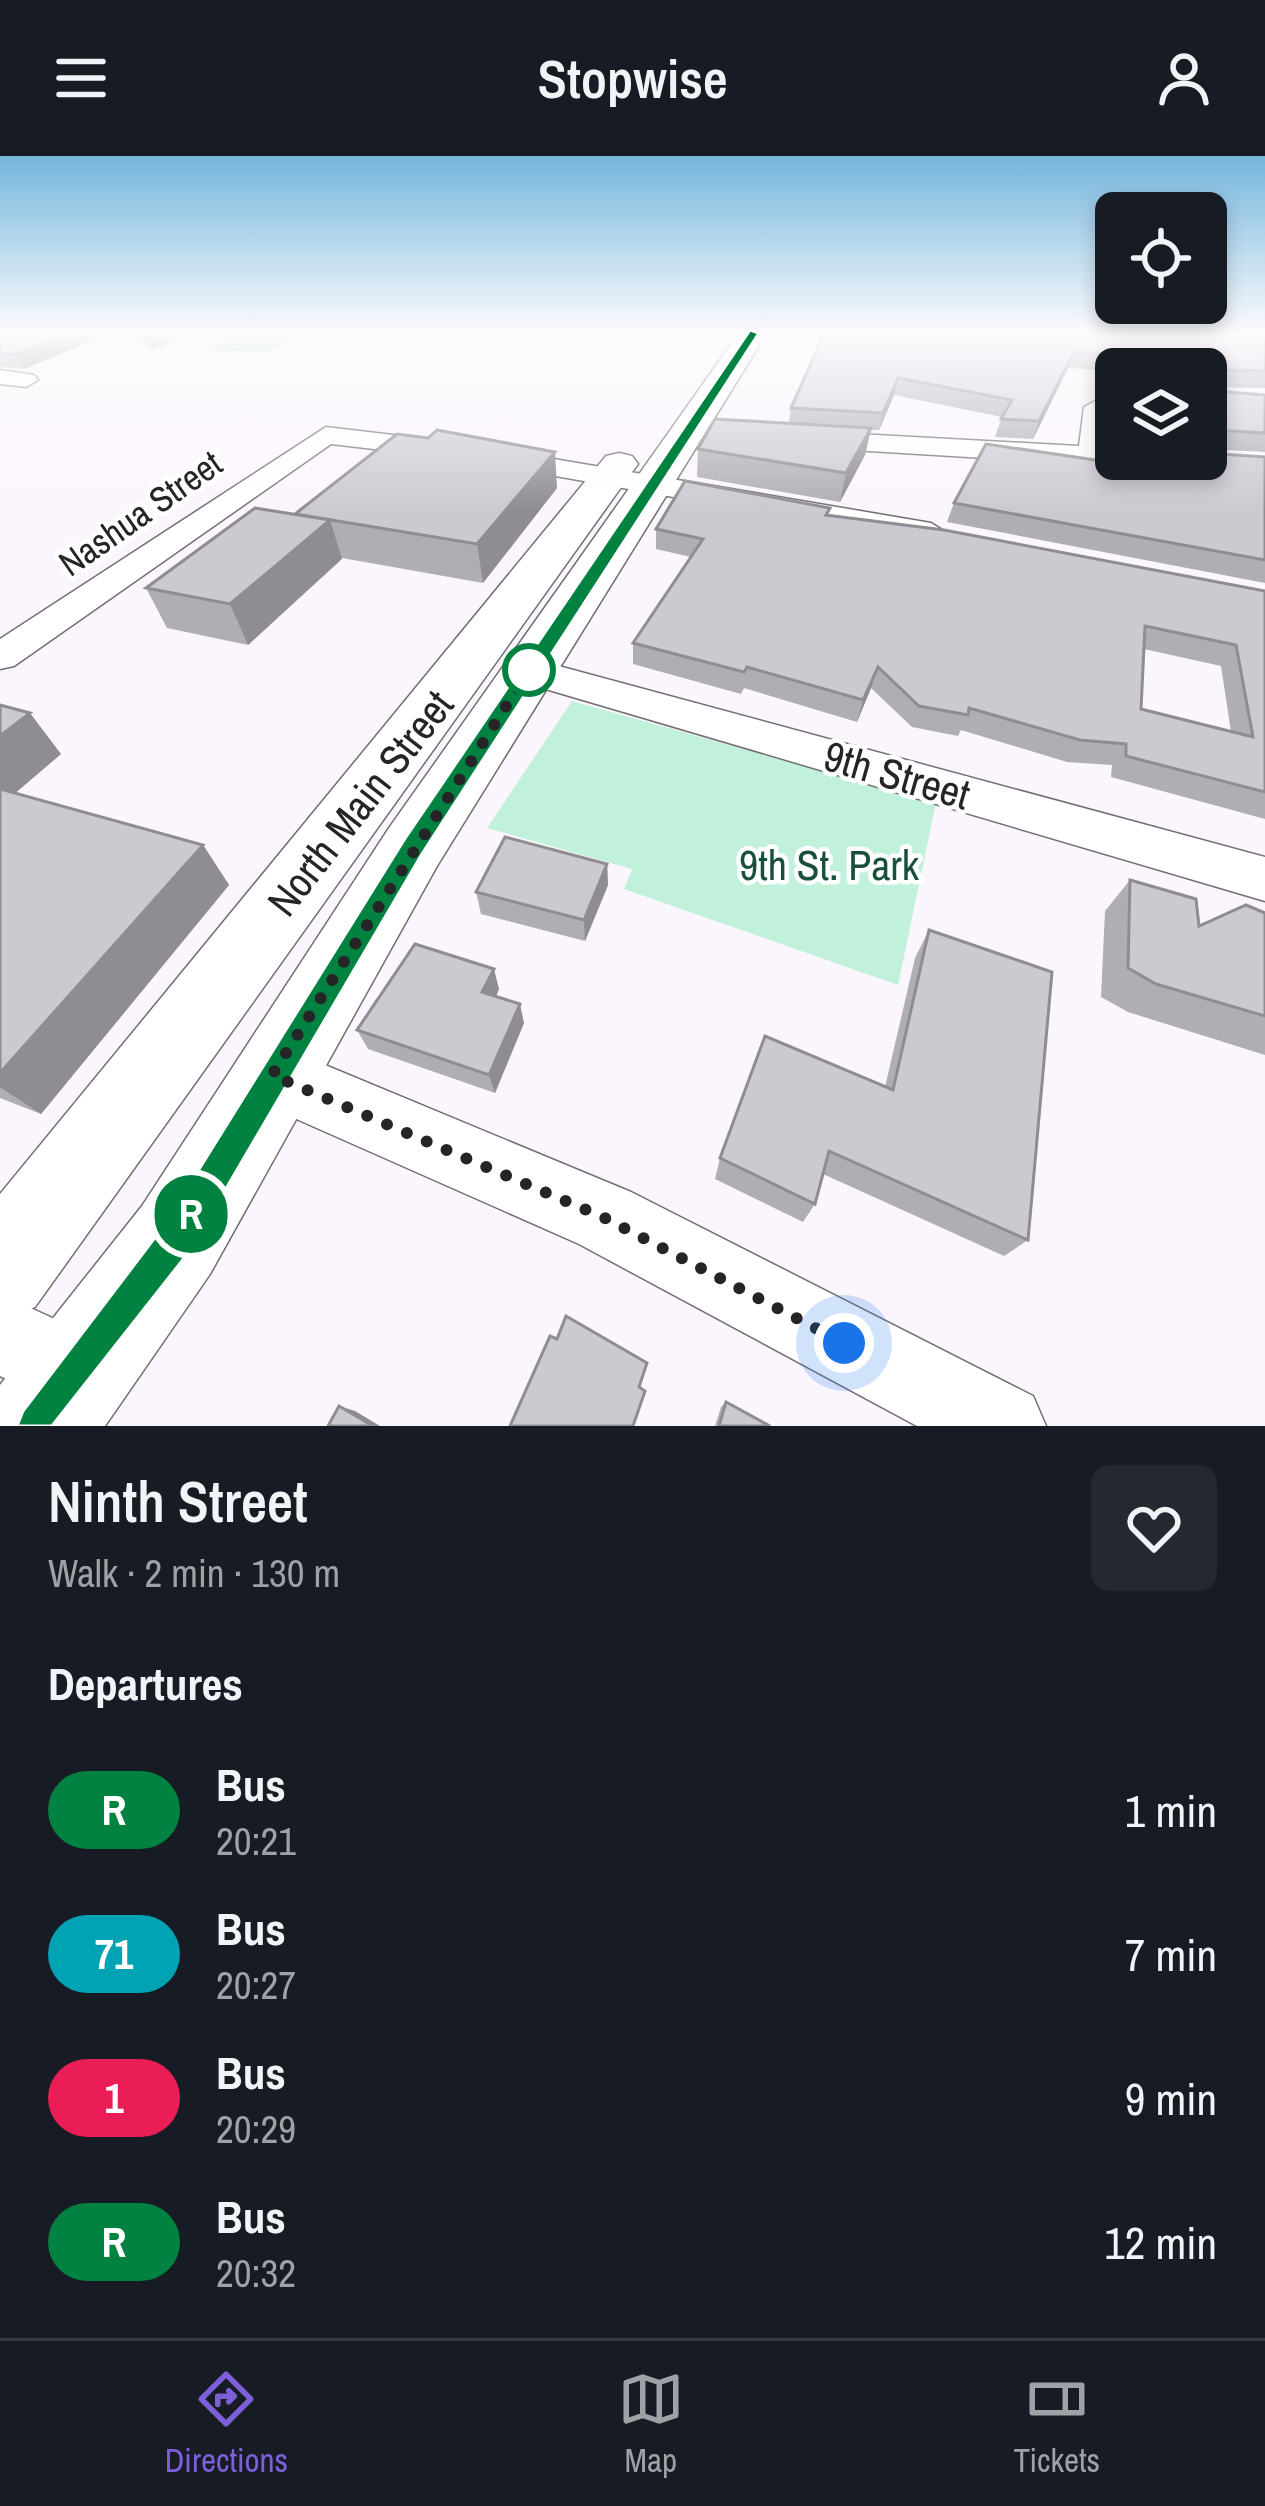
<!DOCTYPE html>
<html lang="en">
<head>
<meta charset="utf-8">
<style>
	:root { --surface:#171b24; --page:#242831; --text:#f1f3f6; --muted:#9ea1a6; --line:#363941; --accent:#7e5fda }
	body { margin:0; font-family:"Archivo Narrow",sans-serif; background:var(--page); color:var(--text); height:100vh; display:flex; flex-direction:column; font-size:45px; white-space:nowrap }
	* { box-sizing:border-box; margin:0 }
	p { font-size:39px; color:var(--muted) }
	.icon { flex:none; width:66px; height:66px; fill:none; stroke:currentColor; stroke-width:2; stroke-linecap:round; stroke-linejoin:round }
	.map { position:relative; height:1270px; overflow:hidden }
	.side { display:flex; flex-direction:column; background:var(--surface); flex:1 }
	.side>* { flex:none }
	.badge { padding:0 24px; border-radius:39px; font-size:42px; line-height:78px }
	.controls { position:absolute; left:1095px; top:36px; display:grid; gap:24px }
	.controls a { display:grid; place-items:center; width:132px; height:132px; border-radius:18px; background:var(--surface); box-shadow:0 6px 18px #0003; font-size:60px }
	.you { position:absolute; width:60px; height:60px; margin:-30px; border:9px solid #fff; border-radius:50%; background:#1a73e8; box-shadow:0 0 0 18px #1a73e833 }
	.map>.badge { position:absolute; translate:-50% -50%; box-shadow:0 0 0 6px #fff }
	h2 { padding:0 48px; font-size:45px; line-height:108px }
	.round { display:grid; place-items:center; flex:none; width:126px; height:126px; border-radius:18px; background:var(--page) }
	.overview { display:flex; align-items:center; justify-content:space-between; height:204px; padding:0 48px }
	h1 { font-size:57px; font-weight:600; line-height:90px }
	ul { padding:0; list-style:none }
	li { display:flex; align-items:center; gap:36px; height:144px; padding:0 48px }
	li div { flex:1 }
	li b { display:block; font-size:45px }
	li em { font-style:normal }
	li .badge { min-width:132px; font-weight:700; text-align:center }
	header { display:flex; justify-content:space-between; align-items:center; height:156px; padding:0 48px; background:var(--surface); font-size:54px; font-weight:600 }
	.menu { display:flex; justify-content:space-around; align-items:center; height:168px; border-top:3px solid var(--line); background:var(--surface); font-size:33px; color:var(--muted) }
	.menu a { display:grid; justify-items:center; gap:6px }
	.menu .on { color:var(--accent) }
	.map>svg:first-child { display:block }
	.green { fill:#c1f1da }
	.forest { fill:#96dcbc }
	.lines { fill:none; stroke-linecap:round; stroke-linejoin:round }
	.minor-casing { stroke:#726e74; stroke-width:3 }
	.major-casing { stroke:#726e74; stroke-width:3 }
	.minor { fill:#fff; fill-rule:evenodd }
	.major { fill:#fff; fill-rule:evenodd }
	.wall { fill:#afaeb4; fill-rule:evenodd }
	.shaded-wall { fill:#8f8d92 }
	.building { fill:#cccad1; stroke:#8f8d92; stroke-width:3; fill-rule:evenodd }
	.line { fill:#028241; stroke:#fff; stroke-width:3 }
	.walk { stroke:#252426; stroke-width:12; stroke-dasharray:0 21.6 }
	.stop-dot { fill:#fff; stroke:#028241; stroke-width:6 }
	.labels { text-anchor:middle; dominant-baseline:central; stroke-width:9; stroke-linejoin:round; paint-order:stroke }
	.far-street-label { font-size:36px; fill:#252426; stroke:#fff }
	.street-label { font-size:42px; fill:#252426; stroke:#fff }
	.park-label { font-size:42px; fill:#19503b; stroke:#fff }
</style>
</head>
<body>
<header><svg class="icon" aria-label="menu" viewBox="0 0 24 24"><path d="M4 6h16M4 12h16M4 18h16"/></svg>Stopwise<svg class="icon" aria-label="person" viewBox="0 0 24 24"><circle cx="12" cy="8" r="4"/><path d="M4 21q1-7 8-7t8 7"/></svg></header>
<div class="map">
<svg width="1265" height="1270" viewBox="0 0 1265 1270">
	<rect width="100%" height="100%" fill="#fbf6fd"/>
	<polygon class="green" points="572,545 936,647 898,829 624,733 632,713 487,672"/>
	<polygon class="forest" points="235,177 307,177 268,197 200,193"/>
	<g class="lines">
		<defs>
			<g id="minor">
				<polygon points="0,214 34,219 38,224 26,231 0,228"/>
				<polygon points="1116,234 1107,292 1116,292 1116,303 1129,303 1116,310 803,291 789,283 803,275 1079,290 1084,251"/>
				<polygon points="326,271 460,287 931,367 947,377 931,387 460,303 331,288 14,510 0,513 0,483"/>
				<polygon points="529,502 1265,701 1265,745 515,524 509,515 515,506"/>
				<polygon points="272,887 631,1036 1033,1240 1046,1270 917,1270 579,1088 249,942 240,919 249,896"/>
				<polygon points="0,1138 107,1187 119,1216 107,1245 78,1257 0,1220"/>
			</g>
			<g id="major">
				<polygon points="739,177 767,177 437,710 210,1118 105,1270 0,1270 0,1229 142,1050 389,672"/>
				<polygon points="619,297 632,300 638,308 632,316 35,1151 0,1166 0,1038 606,300"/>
			</g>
		</defs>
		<use href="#minor" class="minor-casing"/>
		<use href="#major" class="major-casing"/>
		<use href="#minor" class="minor"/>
		<use href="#major" class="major"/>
	</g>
	<g class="wall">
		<polygon points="0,177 192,177 153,194 130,180 109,178 24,213 0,211"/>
		<polygon points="848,177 1265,177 1265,232 1214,231 1215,235 1265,239 1265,296 1206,293 1206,213 1116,213 1116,225 1110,215 1068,212 1033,283 995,281 1002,261 894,239 879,274 871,274 865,299 840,346 697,321 698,293 789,267 791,252 847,180"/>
		<polygon points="1265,301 1265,427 947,366 954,347 1146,311 1150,303"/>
		<polygon points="557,332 483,427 342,402 248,489 167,472 146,432 295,359"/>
		<path d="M 830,352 L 828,359 L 1265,435 L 1265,663 L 1111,621 L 1112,609 L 1067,606 L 961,574 L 958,580 L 912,571 L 871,532 L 857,566 L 744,532 L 741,538 L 633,508 L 633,487 L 691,401 L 656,393 L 656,373 ZM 1144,493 L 1221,510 L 1231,576 L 1141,553 Z"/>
		<polygon points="0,549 61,598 15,637 203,689 229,729 41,958 0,942"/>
		<polygon points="607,708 608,729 585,785 481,758 476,736"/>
		<polygon points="1130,724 1199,770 1265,757 1265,899 1128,856 1101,841 1105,755"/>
		<polygon points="929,774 1028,1084 1004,1100 823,1018 815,1048 803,1066 715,1023 720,1002 885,931 915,802"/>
		<polygon points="499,833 496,841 524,867 495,937 368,893 357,874"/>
		<polygon points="726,1246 770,1270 715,1270 721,1251"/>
	</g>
	<g class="shaded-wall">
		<polygon points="72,177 109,178 24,213 16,199"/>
		<polygon points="156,177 192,177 153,194 147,180"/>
		<polygon points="1074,196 1068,212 1033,283 1039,265"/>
		<polygon points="898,222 894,239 879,274 883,257"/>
		<polygon points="871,272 865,299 840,346 846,317"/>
		<polygon points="555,296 557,332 483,427 477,388"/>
		<polygon points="330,364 342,403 248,489 230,448"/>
		<polygon points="878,511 871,532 857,566 863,544"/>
		<polygon points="30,557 61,598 0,650 0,580"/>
		<polygon points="203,689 229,729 41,958 0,931 0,917"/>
		<polygon points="607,708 608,729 585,785 584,764"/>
		<polygon points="494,813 499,833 488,856 482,836"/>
		<polygon points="520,848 524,867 495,937 489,919"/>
		<polygon points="339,1250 355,1255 380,1270 373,1270"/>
	</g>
	<g class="building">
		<polygon points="0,177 72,177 16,199 0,197"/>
		<polygon points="850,177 1265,177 1265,215 1211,214 1215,235 1265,239 1265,277 1216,274 1211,280 1206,280 1206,213 1126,213 1117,198 1074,196 1039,265 1001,263 1012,244 898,222 883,257 791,252 824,178 849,180"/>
		<polygon points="715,263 871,272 846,317 698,293"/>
		<polygon points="437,274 555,296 477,388 295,358 397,278 428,282"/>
		<polygon points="986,288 1157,313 1156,303 1206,303 1206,297 1265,301 1265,404 954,347"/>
		<path d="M 685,325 L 830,352 L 826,359 L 944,374 L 1265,435 L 1265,636 L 1126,600 L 1126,588 L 1080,584 L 969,552 L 968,559 L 919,550 L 878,511 L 863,544 L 747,511 L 744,516 L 633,487 L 703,383 L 656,373 ZM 1145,470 L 1236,489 L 1253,581 L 1141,553 Z"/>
		<polygon points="255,352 330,364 230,448 146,432"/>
		<polygon points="0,549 30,557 0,580"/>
		<polygon points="0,633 203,689 0,917"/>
		<polygon points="505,681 607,708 584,764 476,736"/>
		<polygon points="1130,724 1196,743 1199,770 1246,749 1265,757 1265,860 1156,828 1128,812"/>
		<polygon points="929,774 1052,816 1028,1084 829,995 815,1048 720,1002 765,880 893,934"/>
		<polygon points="415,788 494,813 482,836 520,848 489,919 357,874"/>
		<polygon points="566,1160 647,1207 639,1231 645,1235 633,1270 510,1270 550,1180 557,1183"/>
		<polygon points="726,1246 770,1270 719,1270"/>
		<polygon points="339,1250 373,1270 328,1270"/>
	</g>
	<linearGradient id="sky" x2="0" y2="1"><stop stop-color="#74b6dc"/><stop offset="0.5" stop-color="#fdfbfe"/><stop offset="1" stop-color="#fdfbfe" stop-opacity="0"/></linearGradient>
	<rect width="1265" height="354" fill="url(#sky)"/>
	<polygon class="line" points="750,174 759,177 422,698 189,1096 52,1270 17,1270 23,1255 163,1071 404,684"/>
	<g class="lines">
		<polyline class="walk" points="529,514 272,919 605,1062 844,1187"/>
	</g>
	<circle class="stop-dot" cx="529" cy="514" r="24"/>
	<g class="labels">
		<g class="far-street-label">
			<text transform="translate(140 357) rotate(-35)">Nashua Street</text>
		</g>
		<g class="street-label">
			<text transform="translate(897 619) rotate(16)">9th Street</text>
			<text transform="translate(360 647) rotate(-52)">North Main Street</text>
		</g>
		<g class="park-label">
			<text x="829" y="709">9th St. Park</text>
		</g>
	</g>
</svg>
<div class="controls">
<a><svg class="icon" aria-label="locate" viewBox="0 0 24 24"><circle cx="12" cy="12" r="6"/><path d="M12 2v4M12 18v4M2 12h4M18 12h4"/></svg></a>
<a><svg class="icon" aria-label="layers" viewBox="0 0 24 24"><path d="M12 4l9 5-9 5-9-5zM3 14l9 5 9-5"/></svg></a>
</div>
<div class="you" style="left:844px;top:1187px"></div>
<b class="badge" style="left:191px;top:1058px;background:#028241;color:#fff">R</b>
</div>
<section class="side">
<div class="overview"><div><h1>Ninth Street</h1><p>Walk · 2 min · 130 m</p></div><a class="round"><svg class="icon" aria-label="heart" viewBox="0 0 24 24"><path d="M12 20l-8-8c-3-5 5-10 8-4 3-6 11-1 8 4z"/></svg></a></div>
<h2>Departures</h2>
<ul>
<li><span class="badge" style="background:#028241;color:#fff">R</span><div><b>Bus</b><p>20:21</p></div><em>1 min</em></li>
<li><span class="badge" style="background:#00a3b4;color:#fff">71</span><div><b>Bus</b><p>20:27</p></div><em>7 min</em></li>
<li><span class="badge" style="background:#ea1d57;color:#fff">1</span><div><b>Bus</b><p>20:29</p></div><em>9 min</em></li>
<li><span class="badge" style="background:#028241;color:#fff">R</span><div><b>Bus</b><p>20:32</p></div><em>12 min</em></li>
</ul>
</section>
<nav class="menu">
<a class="on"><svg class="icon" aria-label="directions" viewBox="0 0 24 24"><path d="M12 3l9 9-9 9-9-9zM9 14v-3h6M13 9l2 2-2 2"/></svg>Directions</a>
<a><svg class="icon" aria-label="map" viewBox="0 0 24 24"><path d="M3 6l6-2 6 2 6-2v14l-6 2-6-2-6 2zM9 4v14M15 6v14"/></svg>Map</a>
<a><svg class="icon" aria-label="tickets" viewBox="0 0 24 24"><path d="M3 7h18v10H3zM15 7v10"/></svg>Tickets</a>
</nav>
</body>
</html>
